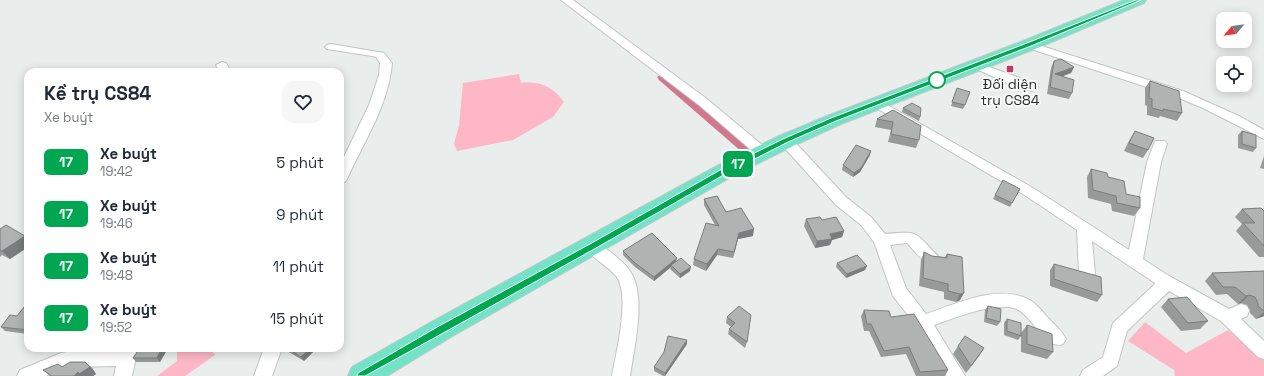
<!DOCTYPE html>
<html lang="vi">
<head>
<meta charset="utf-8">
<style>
	:root { --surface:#fff; --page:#f6f6f7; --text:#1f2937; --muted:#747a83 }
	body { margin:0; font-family:"Space Grotesk",sans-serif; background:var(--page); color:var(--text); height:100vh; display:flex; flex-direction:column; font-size:15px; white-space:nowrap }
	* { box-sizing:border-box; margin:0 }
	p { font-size:13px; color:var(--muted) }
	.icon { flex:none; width:22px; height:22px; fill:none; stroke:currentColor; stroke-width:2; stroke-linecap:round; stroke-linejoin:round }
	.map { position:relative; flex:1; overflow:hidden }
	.sheet { position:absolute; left:24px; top:68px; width:320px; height:284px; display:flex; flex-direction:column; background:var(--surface); border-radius:12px; box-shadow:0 2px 10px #0003 }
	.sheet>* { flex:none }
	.badge { padding:0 8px; border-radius:6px; font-size:14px; line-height:26px }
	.needle { width:26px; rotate:241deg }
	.fabs { position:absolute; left:1216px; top:12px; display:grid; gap:8px }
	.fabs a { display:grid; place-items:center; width:36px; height:36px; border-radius:8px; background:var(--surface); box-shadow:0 2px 10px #0003; font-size:20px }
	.map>.badge { position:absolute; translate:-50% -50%; box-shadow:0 0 0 2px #fff }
	.round { display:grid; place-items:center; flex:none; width:42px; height:42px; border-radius:12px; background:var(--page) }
	.summary { display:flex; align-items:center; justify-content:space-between; height:68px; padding:0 20px }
	h1 { font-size:19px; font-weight:800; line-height:30px }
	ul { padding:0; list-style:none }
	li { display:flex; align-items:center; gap:12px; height:52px; padding:0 20px }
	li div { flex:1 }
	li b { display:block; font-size:15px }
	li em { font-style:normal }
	li .badge { min-width:44px; font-weight:700; text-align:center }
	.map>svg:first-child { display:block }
	.green { fill:#feb7c6 }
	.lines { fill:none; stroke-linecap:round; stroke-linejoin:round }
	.canal { fill:#d1788e; fill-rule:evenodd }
	.street-casing { stroke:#c0c5c3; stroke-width:2 }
	.highway-casing { stroke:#c8c8c8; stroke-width:2 }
	.street { fill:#fff; fill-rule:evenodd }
	.highway { fill:#74e2c7; fill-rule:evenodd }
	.wall { fill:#969a99 }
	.shaded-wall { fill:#7a7d7d }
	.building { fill:#afb3b2; stroke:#7a7d7d }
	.line { fill:#00a651; stroke:#fff }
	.poi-dot { fill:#c43767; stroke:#f6fbfa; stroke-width:1.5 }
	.stop-dot { fill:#fff; stroke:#00a651; stroke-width:2 }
	.labels { text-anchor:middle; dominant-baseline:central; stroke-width:4; stroke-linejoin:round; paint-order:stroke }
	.poi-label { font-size:14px; fill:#2b2d2c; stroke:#f6fbfa }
</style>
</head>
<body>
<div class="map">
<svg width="1264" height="376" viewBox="0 0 1264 376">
	<rect width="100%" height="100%" fill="#e9eeec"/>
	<g class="green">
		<path d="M 519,74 L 521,83 C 540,81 552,86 564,102 L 553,117 L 513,140 L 457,151 L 454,144 L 459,125 L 463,83 Z"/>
		<polygon points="1145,322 1186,353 1228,330 1264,360 1264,376 1175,376 1174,370 1128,341"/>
		<polygon points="177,348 210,348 215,355 185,376 157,376 177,361"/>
	</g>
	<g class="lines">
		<polygon class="canal" points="663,73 667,74 760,153 762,156 760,159 750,159 659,80 657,77"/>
		<defs>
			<g id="street">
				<polygon points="561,0 573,0 707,99 767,149 769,152 767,155 757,155 699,105"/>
				<polygon points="1029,42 1183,91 1241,117 1264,130 1264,139 1203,108 1174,96 1025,47 1023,45"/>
				<path d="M 331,44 L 384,53 L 392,63 C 389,104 364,142 347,179 L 345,182 L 340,184 L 340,165 L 369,105 L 379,75 L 380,63 L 376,57 L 372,56 L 327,49 L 325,47 L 327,45 Z"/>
				<polygon points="222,62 226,63 231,72 219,72 216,65"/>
				<polygon points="976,62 1036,84 1038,87 1032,91 1014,86 972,67 970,65 972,63"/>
				<polygon points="877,99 1033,188 1129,250 1147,162 1155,141 1165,141 1167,144 1161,162 1143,259 1169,276 1229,309 1241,304 1247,306 1249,311 1247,316 1241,319 1264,341 1264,359 1258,357 1221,321 1169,291 1127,331 1117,366 1103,376 1080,376 1083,370 1103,357 1113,323 1154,285 1155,283 1092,241 1095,273 1093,277 1087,279 1081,277 1079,273 1077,230 1023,194 873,106 871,103 873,100"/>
				<path d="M 786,137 L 791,138 L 846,197 L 871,217 L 885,234 C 919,231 914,231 937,255 L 940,259 L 937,263 C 925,267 915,251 907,243 L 890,245 L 906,288 L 926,314 C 956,304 997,284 1028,299 C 1036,303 1042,311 1048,318 C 1054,324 1062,331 1066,339 L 1063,344 C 1044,351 1033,314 1014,308 C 994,302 954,318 934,325 L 965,376 L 946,376 L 917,327 L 893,296 L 874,242 L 861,225 L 836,205 L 781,144 L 779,141 L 781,138 Z"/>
				<path d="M 593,240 L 598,242 C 608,251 623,260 630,271 C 647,296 634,348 630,376 L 612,376 C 616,353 631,295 616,276 C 607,265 592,259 585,246 L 588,242 Z"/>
				<polygon points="120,348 138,348 132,376 114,376 116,366 71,367 45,376 17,376 20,370 61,353 71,351 120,351"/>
				<polygon points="264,348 282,348 272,376 254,376"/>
			</g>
			<polygon id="highway" points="1124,0 1146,0 1144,3 1035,49 841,124 793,146 733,176 451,337 387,376 348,376 352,367 433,321 717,166 779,136 827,116 1023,41"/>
		</defs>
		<use href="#street" class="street-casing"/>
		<use href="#highway" class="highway-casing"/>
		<use href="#street" class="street"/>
		<use href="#highway" class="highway"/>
	</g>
	<g class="wall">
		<polygon points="1054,61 1074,67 1071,73 1063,76 1072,93 1069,99 1047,94 1051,68"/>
		<polygon points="1150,81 1182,113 1177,121 1160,116 1159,118 1147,115 1147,106 1145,105 1145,88"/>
		<polygon points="957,88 965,105 963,109 951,106"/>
		<polygon points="903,108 920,117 919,121 902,112"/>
		<polygon points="893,110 919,140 916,148 888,142 891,130 875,127 877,119"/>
		<polygon points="1135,131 1148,150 1143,158 1124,151 1130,139"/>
		<polygon points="1242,131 1256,148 1253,152 1238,148 1238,135"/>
		<polygon points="870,155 860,172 853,177 842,170 843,165"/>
		<polygon points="1264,156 1264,169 1260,168"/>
		<polygon points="1091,169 1108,177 1126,194 1140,208 1134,216 1112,211 1111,204 1088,198 1087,177"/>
		<polygon points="1020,189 1010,207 993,199 995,195"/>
		<polygon points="704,199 726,212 753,236 738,239 733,258 717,255 706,271 693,265 694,259 715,225 704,205"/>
		<polygon points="1242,209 1264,211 1264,257 1259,257 1236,231 1242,224 1235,217"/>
		<polygon points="806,219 822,220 844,231 842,237 832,240 830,245 815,248 804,226"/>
		<polygon points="0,229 25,236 28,239 28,247 10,259 2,255 0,257"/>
		<polygon points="623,251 677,261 690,271 680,278 670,269 671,267 654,281 635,267 623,255"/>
		<polygon points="924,252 932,256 945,257 947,254 962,257 960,300 956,302 944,299 944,292 919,286 921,260"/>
		<polygon points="837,263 865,270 846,278 836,267"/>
		<polygon points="1054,264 1102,295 1097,302 1050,286 1050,270"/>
		<polygon points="1264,271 1264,316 1256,319 1250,313 1250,310 1247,305 1241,303 1238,304 1227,294 1216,295 1205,281 1212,273"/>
		<polygon points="1168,299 1208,321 1200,329 1181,331 1161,307"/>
		<polygon points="28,302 28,334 5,331 1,327 17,316"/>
		<polygon points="739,306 747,342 745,348 728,334 729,329 731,327 726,323 727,317"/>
		<polygon points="988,306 1000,322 997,326 984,322 985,310"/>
		<polygon points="864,310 891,317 948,370 945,376 916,376 906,354 881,357 869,331 864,331 861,316"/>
		<polygon points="1007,319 1021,336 1018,340 1004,335 1004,323"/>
		<polygon points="1027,325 1053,352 1047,359 1021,352 1021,333"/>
		<polygon points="687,344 665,376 663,376 654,371 654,367"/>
		<polygon points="958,346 984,348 979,356 966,373 953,354"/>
		<polygon points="140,348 168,348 160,362 136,362 133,358"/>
		<polygon points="286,348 317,348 304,361 287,351"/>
		<polygon points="85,362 92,368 96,374 93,376 50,376 43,370 62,367"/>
	</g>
	<g class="shaded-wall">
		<polygon points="1074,67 1071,73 1052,80 1055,74"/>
		<polygon points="871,151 870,155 860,172 853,177 854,173"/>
		<polygon points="754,229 753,236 738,239 733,258 734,252 739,233"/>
		<polygon points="844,231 842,237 832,240 830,245 815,248 817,241 830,234"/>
		<polygon points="25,236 28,239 28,247 10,259 2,251"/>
		<polygon points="718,249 717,255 706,271 707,264"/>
		<polygon points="677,258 676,262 671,265 671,267 654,281 654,277"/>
		<polygon points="867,266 865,270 846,278 847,274"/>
		<polygon points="691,267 690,271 680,278 680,274"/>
		<polygon points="964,293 960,300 956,302 960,294"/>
		<polygon points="1249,295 1241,303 1238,304 1246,296"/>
		<polygon points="1264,312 1264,316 1256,319"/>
		<polygon points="687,340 687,344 665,376 665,373"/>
		<polygon points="162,348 168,348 160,362 157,358"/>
		<polygon points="311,348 317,348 304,361 301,357"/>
		<polygon points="984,348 979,356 966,373 971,366"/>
		<polygon points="85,362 92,368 96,374 93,376 74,376"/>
	</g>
	<g class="building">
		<polygon points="1061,59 1074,67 1055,74 1074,80 1072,93 1050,87 1054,61"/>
		<polygon points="1150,81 1179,91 1182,113 1163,109 1163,111 1152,108 1152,99 1149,98"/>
		<polygon points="957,88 970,92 965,105 952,102"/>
		<polygon points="912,103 921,108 920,117 903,108"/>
		<polygon points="893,110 921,126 919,140 891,134 893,122 877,119"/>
		<polygon points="1135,131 1154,138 1148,150 1129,143"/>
		<polygon points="1242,131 1256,135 1256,148 1242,144"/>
		<polygon points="856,145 871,151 861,168 854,173 843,165"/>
		<polygon points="1091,169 1107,173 1108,177 1124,181 1126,194 1140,197 1140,208 1117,203 1116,196 1093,190"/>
		<polygon points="1003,180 1020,189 1012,203 995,195"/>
		<polygon points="717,196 726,212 741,208 754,229 739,233 734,252 718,249 707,264 694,259 706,223 719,226 704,199"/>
		<polygon points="1261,208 1264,211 1264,246 1243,223 1255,223 1242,209"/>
		<polygon points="820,217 822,220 836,217 844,231 830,234 832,239 817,241 806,219"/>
		<polygon points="6,225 25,236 2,251 0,250 0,229"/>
		<polygon points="652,233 677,258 654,277 635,263 623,251"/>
		<polygon points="924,252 932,256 947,258 947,254 962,257 964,293 960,294 948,291 948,284 923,278"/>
		<polygon points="857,255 867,266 847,274 837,263"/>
		<polygon points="681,258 691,267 680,274 671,265"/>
		<polygon points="1054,264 1101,277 1102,295 1054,279"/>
		<polygon points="1264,271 1264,311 1258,306 1258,303 1255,297 1249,295 1246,296 1235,287 1223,287 1212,273"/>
		<polygon points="1187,297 1208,321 1188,323 1168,299"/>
		<polygon points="28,302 28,330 1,327 10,315 17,316"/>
		<polygon points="739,306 751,315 747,342 729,329 735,323 727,317"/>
		<polygon points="988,306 1001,309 1000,322 986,318"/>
		<polygon points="864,310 889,311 891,317 914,314 948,370 920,372 909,347 884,351 871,324 867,324"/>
		<polygon points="1007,319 1021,323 1021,336 1007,331"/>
		<polygon points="1027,325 1052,334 1053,352 1027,344"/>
		<polygon points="668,336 687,340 665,373 654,367 664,352"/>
		<polygon points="965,336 984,348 971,366 958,346"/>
		<polygon points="140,348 162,348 157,358 133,358"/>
		<polygon points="287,348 311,348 301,357"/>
		<polygon points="70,362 85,362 90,367 79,374 78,372 74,376 52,376 43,370 58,364 62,367"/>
	</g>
	<polygon class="line" points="1136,0 1141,0 1031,46 836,121 788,142 727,173 596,248 445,332 365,376 357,376 358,373 439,326 590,244 722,169 783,139 831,118 1027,43"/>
	<rect class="poi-dot" x="1006" y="65" width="8" height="8" rx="2"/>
	<circle class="stop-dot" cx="937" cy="80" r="8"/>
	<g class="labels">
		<g class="poi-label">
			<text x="1010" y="84">Đối diện<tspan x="1010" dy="16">trụ CS84</tspan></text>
		</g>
	</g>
</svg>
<div class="fabs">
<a><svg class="needle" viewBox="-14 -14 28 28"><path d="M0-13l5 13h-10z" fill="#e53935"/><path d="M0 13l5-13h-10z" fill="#747a83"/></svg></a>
<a><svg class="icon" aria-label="locate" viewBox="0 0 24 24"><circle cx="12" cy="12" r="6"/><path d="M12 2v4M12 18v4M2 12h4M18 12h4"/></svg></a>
</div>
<b class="badge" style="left:738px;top:164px;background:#00a651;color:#fff">17</b>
<section class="sheet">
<div class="summary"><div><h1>Kề trụ CS84</h1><p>Xe buýt</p></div><a class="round"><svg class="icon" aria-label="heart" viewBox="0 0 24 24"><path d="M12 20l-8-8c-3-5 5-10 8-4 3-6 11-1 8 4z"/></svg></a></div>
<ul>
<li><span class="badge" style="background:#00a651;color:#fff">17</span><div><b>Xe buýt</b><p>19:42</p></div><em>5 phút</em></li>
<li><span class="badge" style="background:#00a651;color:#fff">17</span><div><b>Xe buýt</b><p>19:46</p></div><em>9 phút</em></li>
<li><span class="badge" style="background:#00a651;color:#fff">17</span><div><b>Xe buýt</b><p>19:48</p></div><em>11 phút</em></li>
<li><span class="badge" style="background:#00a651;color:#fff">17</span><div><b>Xe buýt</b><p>19:52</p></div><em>15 phút</em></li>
</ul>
</section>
</div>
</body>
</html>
